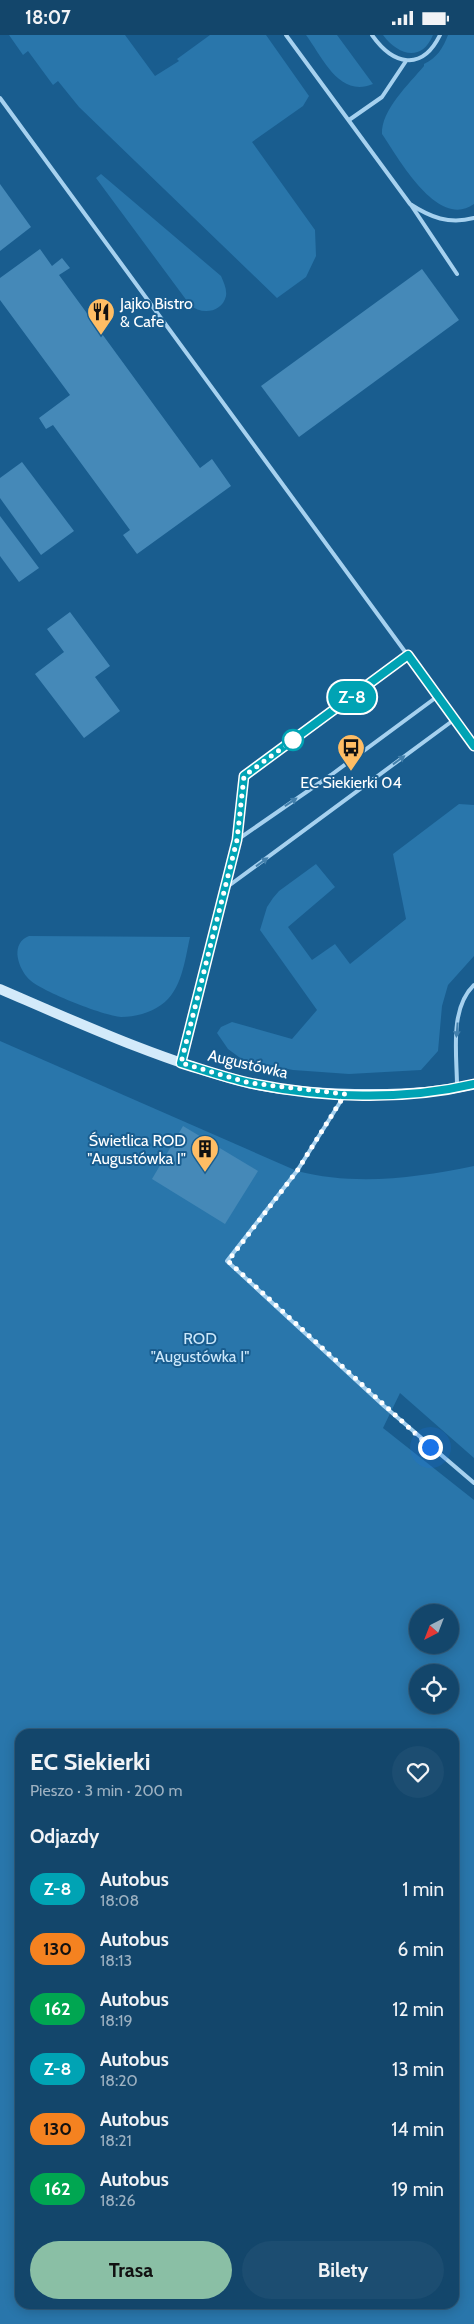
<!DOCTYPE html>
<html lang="pl">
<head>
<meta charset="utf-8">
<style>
	:root { --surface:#13466b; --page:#1c4d71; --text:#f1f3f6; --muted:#9db1c1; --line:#325e7e; --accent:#8abfa5 }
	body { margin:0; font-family:Cabin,sans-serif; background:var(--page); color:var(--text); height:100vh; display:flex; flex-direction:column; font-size:19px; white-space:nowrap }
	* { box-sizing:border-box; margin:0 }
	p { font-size:16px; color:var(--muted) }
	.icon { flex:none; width:28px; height:28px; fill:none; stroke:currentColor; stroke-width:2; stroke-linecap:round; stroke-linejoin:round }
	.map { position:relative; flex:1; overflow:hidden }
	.panel { position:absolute; left:15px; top:1694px; width:444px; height:580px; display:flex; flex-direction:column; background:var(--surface); border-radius:15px; box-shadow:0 2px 12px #0003,0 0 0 1px var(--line) }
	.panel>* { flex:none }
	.badge { padding:0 10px; border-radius:16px; font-size:18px; line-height:32px }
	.needle { width:32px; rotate:222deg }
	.controls { position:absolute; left:409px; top:1569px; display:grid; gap:10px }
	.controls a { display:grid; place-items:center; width:50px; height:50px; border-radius:50%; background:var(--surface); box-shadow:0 2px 12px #0003,0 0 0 1px var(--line); font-size:25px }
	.you { position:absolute; width:25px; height:25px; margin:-12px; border:4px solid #fff; border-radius:50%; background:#1a73e8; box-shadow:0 0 0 8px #1a73e833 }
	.map>.badge { position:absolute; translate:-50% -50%; box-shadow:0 0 0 2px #fff }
	h2 { padding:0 15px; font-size:19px; line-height:45px }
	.round { display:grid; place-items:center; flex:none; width:52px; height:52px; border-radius:26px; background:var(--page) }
	.headline { display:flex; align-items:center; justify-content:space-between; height:85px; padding:0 15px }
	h1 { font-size:24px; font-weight:800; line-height:38px }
	.action { display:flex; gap:10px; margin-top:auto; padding:10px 15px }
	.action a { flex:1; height:58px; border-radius:30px; background:var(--accent); color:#111; font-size:20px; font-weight:800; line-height:58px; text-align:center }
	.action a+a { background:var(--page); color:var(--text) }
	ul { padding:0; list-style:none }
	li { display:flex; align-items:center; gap:15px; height:60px; padding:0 15px }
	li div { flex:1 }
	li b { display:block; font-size:19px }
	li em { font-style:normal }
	li .badge { min-width:55px; font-weight:700; text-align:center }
	.status { display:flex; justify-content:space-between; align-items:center; height:35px; padding:0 25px; background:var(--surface); direction:ltr }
	.status svg { height:14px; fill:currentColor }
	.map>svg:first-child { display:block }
	.green { fill:#2976ab; fill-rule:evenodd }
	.building { fill:#4589b8 }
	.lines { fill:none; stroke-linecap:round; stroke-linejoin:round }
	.lane { stroke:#a6d1ef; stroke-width:4 }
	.secondary { stroke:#d3eafa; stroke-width:10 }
	.oneway { fill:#4380ac }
	.line-casing { stroke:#fff; stroke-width:11 }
	.line { stroke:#00a3b4; stroke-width:8 }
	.walk { stroke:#fff; stroke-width:5; stroke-dasharray:0 9 }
	.stop-dot { fill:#fff; stroke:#00a3b4; stroke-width:2.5 }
	.labels { text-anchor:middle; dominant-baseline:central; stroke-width:4; stroke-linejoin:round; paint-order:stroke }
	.poi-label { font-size:16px; fill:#fff; stroke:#195d8f; text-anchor:start }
	.street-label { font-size:16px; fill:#fff; stroke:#195d8f }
	.park-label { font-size:16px; fill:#cce8fb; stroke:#195d8f }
</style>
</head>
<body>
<div class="status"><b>18:07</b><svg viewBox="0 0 49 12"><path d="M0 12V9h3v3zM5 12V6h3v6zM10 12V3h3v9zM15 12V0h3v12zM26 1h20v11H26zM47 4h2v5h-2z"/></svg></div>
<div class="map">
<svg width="474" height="2289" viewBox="0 0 474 2289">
	<rect width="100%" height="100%" fill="#195d8f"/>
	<g class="green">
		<polygon points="9,0 125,0 155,41 179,26 177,24 210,0 266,0 309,61 303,71 252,107 315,195 316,221 306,242 277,263 79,72 58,46 53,50 28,16 23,20"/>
		<path d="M 306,0 L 337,0 L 373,49 C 339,63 323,23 306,0 Z"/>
		<path d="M 383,0 L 433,0 C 421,28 398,20 383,0 Z"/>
		<path d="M 448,0 L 474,0 L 474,169 C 438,195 399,124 382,99 C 381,75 409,49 424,31 L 424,29 C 437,23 443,13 448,0 Z"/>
		<path d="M 101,139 L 221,241 C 224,248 227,254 226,261 C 222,278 201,280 190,270 L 96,143 Z"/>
		<polygon points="459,769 474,770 474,921 448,950 442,971 438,1016 421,1035 349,1039 293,1035 243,1025 228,1014 217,998 221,992 232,987 292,1004 317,975 260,895 267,872 273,863 279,856 316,829 335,852 288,892 312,925 335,909 350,929 406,884 393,819"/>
		<path d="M 29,901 L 190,902 C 185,924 182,956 161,970 C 150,978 135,982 121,982 C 105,981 36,955 27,942 C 17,930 11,908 29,901 Z"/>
		<path d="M 0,1006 L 297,1136 C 356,1151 415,1143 474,1131 L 474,1423 L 400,1358 L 383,1393 L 474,1465 L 474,2289 L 0,2289 ZM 418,1578 L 450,1578 L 450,1610 L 418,1610 ZM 418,1638 L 450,1638 L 450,1670 L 418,1670 ZM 20,1699 L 454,1699 L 454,2269 L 20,2269 Z"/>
	</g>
	<g class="building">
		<polygon points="0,149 31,192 0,216"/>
		<polygon points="40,214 52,231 62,223 70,233 59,240 200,433 212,424 231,451 137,519 123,500 130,495 53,390 46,394 39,383 70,360 0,265 0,243"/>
		<polygon points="422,234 459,285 299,402 261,351"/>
		<polygon points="22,427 74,496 41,520 0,463 0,443"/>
		<polygon points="0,481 39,533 19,547 0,521"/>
		<polygon points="70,577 110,631 95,642 120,676 84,703 35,639 64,617 47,594"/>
		<polygon points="183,1091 258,1136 225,1189 152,1144"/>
	</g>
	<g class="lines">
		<g class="lane">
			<path d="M 286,0 L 410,169 C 430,182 449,190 474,183"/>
			<path d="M 372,0 C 393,30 422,37 440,0"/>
			<polyline points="0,63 474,711"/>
			<polyline points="349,85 382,62 406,26"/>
			<polyline points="411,170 457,239"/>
			<polyline points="237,805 331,740 438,661"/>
			<polyline points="223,855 455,684"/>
			<polyline points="181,1026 237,805 244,741 408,620"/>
			<path d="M 457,1051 C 457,1020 449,974 474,950"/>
			<polyline points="344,1061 297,1136 227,1226 384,1371 474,1448"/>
		</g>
		<path class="secondary" d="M 0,954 C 81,989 162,1026 248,1048 C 288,1057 332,1059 372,1059 C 406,1059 441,1057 474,1049"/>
	</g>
	<defs><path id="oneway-solid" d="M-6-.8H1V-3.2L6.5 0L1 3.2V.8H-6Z" transform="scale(1.25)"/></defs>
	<g class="oneway">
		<use href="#oneway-solid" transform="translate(399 725) rotate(-36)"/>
		<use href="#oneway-solid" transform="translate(291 767) rotate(-34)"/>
		<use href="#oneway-solid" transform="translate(262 827) rotate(-36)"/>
		<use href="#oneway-solid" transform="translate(457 995) rotate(95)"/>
	</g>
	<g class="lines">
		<defs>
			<path id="line" d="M 474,711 L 408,620 L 244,741 L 237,805 L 181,1028 C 204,1035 227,1043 250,1048 C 322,1063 403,1066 474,1049"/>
		</defs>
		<use href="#line" class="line-casing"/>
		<use href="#line" class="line"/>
		<polyline class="walk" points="293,705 244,741 237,805 181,1028 250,1048 345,1059 297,1136 228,1226 430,1412"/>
	</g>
	<defs>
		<symbol id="restaurant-pin" viewBox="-11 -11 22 30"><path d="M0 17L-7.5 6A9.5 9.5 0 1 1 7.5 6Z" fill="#ffbd64" stroke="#195d8f"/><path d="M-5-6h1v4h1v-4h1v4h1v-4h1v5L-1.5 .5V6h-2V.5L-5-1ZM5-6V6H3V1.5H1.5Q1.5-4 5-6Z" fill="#111"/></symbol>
		<symbol id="bus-pin" viewBox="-11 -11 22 30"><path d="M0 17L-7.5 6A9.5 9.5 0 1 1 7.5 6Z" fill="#ffbd64" stroke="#195d8f"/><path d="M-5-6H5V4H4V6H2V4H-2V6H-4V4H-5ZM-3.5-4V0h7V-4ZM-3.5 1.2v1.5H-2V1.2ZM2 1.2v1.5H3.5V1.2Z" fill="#111"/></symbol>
		<symbol id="building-pin" viewBox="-11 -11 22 30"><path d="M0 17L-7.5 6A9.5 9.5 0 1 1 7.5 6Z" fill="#ffbd64" stroke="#195d8f"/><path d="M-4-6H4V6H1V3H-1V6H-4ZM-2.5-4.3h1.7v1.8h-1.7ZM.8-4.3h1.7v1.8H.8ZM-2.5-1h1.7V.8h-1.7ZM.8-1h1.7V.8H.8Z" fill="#111"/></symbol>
	</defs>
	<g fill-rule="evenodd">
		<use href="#restaurant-pin" x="85" y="261" width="32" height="43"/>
		<use href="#bus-pin" x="335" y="697" width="32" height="43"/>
		<use href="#building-pin" x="189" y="1098" width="32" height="43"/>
	</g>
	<circle class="stop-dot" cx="293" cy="705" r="10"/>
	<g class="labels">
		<g class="poi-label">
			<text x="120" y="268">Jajko Bistro<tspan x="120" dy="18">&amp; Cafe</tspan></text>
			<text x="351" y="747" text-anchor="middle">EC Siekierki 04</text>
			<text x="186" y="1105" text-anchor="end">Świetlica ROD<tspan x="186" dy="18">"Augustówka I"</tspan></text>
		</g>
		<g class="street-label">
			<text transform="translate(248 1029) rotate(13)">Augustówka</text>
		</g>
		<g class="park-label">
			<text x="200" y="1303">ROD<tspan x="200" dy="18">"Augustówka I"</tspan></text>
		</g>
	</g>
</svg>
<div class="controls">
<a><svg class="needle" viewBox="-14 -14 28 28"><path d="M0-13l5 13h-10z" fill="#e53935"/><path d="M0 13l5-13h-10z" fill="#9db1c1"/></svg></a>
<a><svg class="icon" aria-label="locate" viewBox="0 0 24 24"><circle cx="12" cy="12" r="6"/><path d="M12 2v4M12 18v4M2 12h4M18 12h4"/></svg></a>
</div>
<div class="you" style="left:430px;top:1412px"></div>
<b class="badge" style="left:352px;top:662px;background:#00a3b4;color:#fff">Z-8</b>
<section class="panel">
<div class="headline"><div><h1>EC Siekierki</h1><p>Pieszo · 3 min · 200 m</p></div><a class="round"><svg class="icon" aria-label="heart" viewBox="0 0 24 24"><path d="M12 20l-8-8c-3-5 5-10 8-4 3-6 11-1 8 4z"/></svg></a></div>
<h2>Odjazdy</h2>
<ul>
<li><span class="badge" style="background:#00a3b4;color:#fff">Z-8</span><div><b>Autobus</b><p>18:08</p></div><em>1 min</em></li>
<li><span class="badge" style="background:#f58220;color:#111">130</span><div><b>Autobus</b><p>18:13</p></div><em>6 min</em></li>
<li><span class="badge" style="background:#00a651;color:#fff">162</span><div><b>Autobus</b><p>18:19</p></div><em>12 min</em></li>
<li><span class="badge" style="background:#00a3b4;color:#fff">Z-8</span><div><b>Autobus</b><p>18:20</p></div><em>13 min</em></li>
<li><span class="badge" style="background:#f58220;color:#111">130</span><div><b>Autobus</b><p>18:21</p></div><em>14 min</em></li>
<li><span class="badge" style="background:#00a651;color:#fff">162</span><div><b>Autobus</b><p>18:26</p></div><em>19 min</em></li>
</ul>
<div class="action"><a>Trasa</a><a>Bilety</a></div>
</section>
</div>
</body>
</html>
